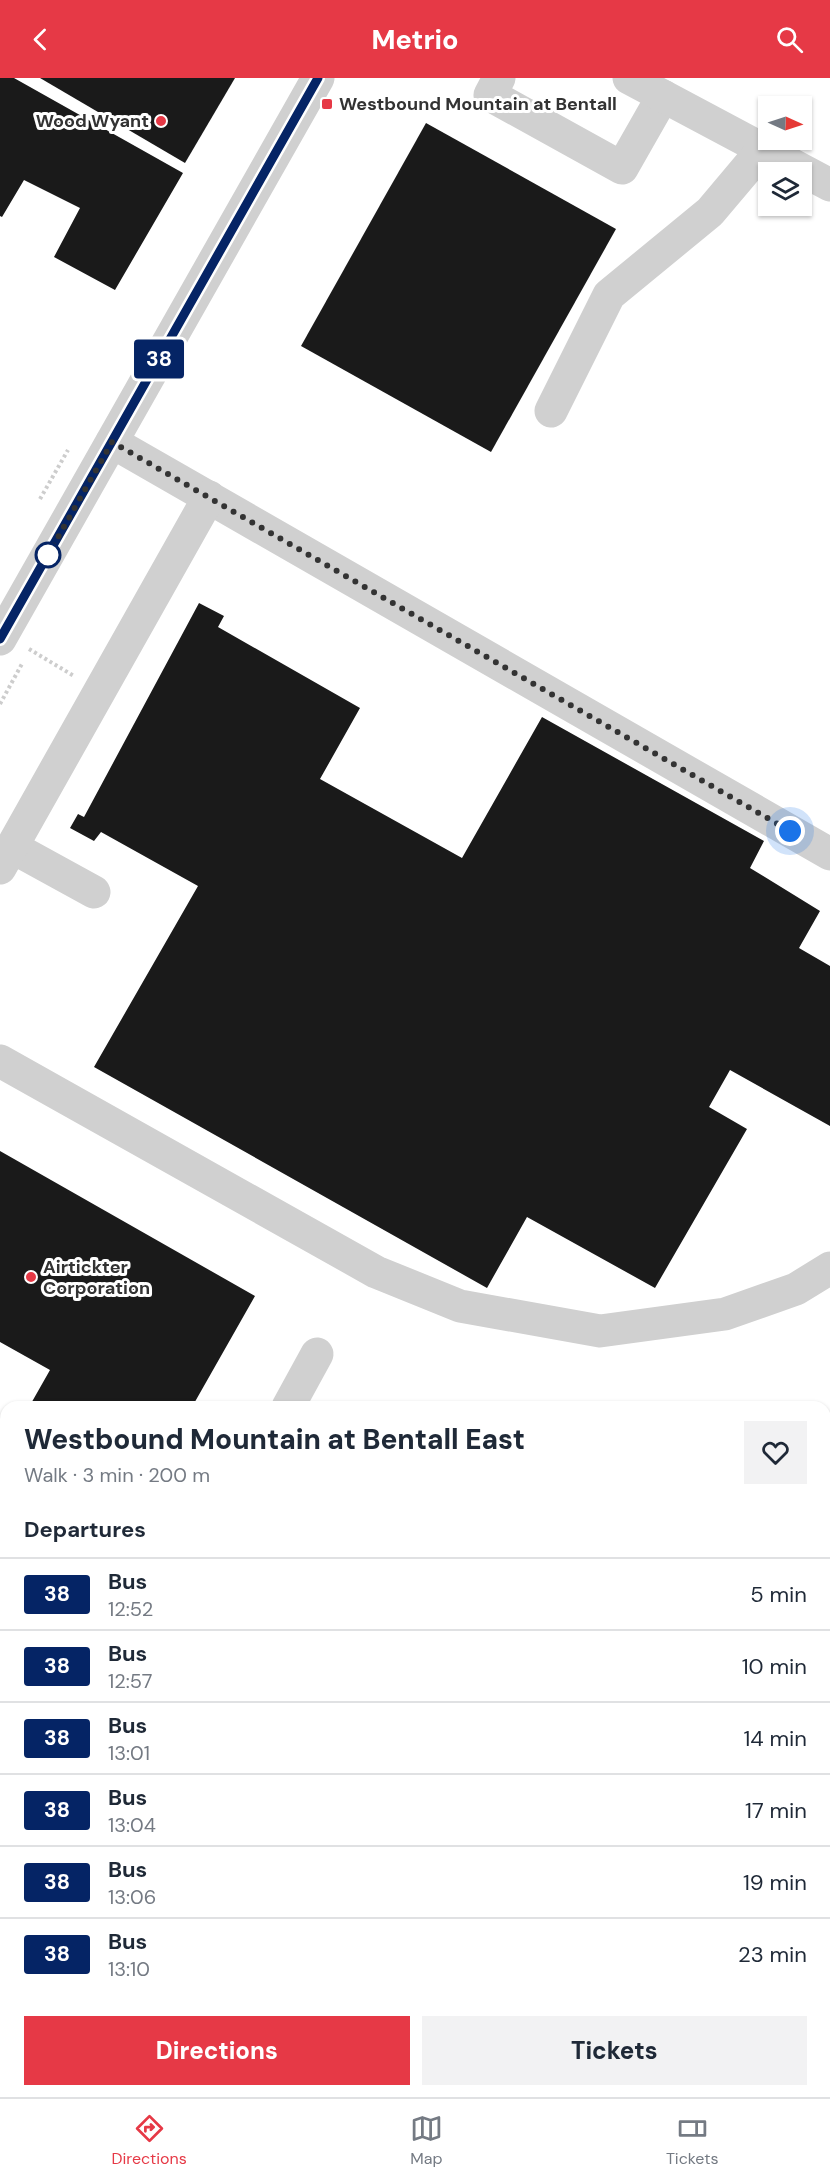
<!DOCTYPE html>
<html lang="en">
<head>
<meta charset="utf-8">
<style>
	:root { --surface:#fff; --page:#f2f2f3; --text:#1f2937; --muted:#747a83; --line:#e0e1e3; --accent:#e63946 }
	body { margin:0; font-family:"DM Sans",sans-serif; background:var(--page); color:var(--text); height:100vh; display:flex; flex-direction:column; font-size:22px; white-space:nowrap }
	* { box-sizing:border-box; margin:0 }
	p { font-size:20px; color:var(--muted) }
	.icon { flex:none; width:33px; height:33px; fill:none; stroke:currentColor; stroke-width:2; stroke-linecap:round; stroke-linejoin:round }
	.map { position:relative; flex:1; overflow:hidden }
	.drawer { position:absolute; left:0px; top:1323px; width:831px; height:696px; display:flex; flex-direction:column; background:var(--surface); border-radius:18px 18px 0 0; box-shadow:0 2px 4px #0004 }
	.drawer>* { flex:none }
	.badge { padding:0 12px; border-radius:4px; font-size:21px; line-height:39px }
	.needle { width:39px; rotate:93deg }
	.buttons { position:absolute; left:758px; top:18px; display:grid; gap:12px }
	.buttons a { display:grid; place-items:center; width:54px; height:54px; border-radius:0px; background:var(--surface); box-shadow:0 2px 4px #0004; font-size:30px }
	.you { position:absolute; width:30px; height:30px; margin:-15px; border:4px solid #fff; border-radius:50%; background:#1a73e8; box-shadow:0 0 0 9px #1a73e833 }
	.map>.badge { position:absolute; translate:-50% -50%; box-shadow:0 0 0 3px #fff }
	h2 { padding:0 24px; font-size:22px; line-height:54px }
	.round { display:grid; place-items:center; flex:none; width:63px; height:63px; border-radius:0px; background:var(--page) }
	.overview { display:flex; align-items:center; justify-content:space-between; height:102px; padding:0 24px }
	h1 { font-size:28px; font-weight:800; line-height:45px }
	.button { display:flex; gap:12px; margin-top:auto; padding:12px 24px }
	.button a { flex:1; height:69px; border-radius:0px; background:var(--accent); color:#fff; font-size:24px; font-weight:800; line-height:69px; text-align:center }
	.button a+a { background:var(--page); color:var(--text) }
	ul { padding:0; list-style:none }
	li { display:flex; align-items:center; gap:18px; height:72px; padding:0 24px; border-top:2px solid var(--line) }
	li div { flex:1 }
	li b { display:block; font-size:22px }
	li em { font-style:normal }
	li .badge { min-width:66px; font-weight:700; text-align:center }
	header { display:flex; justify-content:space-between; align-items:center; height:78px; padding:0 24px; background:var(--accent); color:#fff; font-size:27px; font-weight:800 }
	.tab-bar { display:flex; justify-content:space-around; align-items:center; height:84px; border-top:2px solid var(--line); background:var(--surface); font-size:16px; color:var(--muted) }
	.tab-bar a { display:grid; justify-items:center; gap:3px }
	.tab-bar .active { color:var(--accent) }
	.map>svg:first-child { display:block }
	.building { fill:#1a1a1a }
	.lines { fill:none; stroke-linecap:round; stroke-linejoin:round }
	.path { stroke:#cdcdcd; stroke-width:4; stroke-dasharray:3 3; stroke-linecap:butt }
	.minor { stroke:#d0d0d0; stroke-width:33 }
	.line-casing { stroke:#fff; stroke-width:14 }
	.line { stroke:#052465; stroke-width:9 }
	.walk { stroke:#333; stroke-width:6; stroke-dasharray:0 10.8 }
	.poi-dot { fill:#e63946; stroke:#fff; stroke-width:2 }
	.stop-dot { fill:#fff; stroke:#052465; stroke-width:3 }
	.labels { text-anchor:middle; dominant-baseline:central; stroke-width:6; stroke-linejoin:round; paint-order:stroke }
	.poi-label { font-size:18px; font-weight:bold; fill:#333; stroke:#fff; text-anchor:start }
</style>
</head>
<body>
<header><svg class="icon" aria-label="back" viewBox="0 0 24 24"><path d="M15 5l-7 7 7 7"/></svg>Metrio<svg class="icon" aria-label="search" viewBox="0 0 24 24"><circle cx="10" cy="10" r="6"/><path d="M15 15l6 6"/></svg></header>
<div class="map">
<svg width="830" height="2019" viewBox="0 0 830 2019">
	<rect width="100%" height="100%" fill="#fff"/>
	<g class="building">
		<polygon points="0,0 14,0 183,95 115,212 54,179 80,130 24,102 2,139 0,138"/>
		<polygon points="40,0 235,0 185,85"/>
		<polygon points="426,45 616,151 491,374 301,268"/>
		<polygon points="199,525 224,538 218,549 360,630 320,701 462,780 542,639 764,763 750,790 820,833 799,870 830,888 830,1048 730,992 709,1029 747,1051 655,1210 527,1139 487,1210 94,989 198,808 101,754 94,763 70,750 78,736 84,739"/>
		<polygon points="0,1073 255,1218 192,1329 29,1329 50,1292 0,1264"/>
		<polygon points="6,1371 6,1406 0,1402 0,1382"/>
		<polygon points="830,1657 830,1701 825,1698 825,1666"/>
		<polygon points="825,1881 830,1883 830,2019 624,2019 627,2013 825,2013"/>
		<polygon points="0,1969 6,1972 6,2013 40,2013 37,2019 0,2019"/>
	</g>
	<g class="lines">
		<g class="path">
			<polyline points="40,421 68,372"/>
			<polyline points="29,571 74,598"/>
			<polyline points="0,626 23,584"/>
		</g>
		<g class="minor">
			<polyline points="499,0 490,17 622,90 663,18"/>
			<polyline points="629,0 830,107"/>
			<polyline points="551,333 609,217 710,134 763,71"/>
			<polyline points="112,364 830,776"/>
			<polyline points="0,561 318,0"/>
			<polyline points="12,769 94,814"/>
			<polyline points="0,790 209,419"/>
			<polyline points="0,983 376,1194 460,1228 600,1253 725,1236 796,1211 830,1190"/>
			<polyline points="288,1329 317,1276"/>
			<polyline points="825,1818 830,1822"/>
			<polyline points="0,1839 6,1829"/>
			<polyline points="0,1877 6,1880"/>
			<polyline points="243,2013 254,2019"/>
			<polyline points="132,2019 136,2013"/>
			<polyline points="453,2019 457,2013"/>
			<polyline points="560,2019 563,2013"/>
		</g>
	</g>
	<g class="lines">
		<defs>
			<polyline id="line" points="0,561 318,0"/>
		</defs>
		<use href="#line" class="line-casing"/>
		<use href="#line" class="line"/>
		<polyline class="walk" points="48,477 112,364 790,753"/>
	</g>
	<g class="poi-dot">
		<rect x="321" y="20" width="12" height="12" rx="3"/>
		<circle cx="161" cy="43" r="6"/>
		<circle cx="31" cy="1199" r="6"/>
	</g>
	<circle class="stop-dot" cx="48" cy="477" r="12"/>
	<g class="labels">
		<g class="poi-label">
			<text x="339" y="26">Westbound Mountain at Bentall</text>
			<text x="149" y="43" text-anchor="end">Wood Wyant</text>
			<text x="43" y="1189">Airtickter<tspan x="43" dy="21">Corporation</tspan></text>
		</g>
	</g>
</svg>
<div class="buttons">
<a><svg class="needle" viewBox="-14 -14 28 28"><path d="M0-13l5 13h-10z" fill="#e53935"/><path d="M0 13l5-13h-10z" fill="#747a83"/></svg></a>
<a><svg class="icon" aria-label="layers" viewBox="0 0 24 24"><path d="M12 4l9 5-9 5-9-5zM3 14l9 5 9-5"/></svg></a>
</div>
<div class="you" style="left:790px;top:753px"></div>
<b class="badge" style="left:159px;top:281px;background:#052465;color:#fff">38</b>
<section class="drawer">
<div class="overview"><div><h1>Westbound Mountain at Bentall East</h1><p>Walk · 3 min · 200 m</p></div><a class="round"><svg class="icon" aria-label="heart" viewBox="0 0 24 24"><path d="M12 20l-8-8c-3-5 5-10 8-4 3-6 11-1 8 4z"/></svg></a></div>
<h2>Departures</h2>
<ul>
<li><span class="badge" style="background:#052465;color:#fff">38</span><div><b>Bus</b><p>12:52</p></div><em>5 min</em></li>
<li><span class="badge" style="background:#052465;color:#fff">38</span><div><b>Bus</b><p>12:57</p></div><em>10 min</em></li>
<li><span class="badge" style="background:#052465;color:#fff">38</span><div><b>Bus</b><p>13:01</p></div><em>14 min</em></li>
<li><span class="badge" style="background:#052465;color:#fff">38</span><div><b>Bus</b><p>13:04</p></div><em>17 min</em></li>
<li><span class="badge" style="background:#052465;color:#fff">38</span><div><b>Bus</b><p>13:06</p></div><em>19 min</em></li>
<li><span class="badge" style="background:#052465;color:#fff">38</span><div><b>Bus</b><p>13:10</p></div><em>23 min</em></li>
</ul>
<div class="button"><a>Directions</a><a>Tickets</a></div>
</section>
</div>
<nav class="tab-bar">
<a class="active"><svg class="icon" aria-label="directions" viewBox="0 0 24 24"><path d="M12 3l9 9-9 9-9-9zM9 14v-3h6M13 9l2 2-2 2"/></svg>Directions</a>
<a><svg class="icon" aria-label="map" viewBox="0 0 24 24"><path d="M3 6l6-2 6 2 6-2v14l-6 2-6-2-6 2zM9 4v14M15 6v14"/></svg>Map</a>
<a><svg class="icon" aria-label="tickets" viewBox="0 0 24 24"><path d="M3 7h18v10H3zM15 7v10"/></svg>Tickets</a>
</nav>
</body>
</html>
